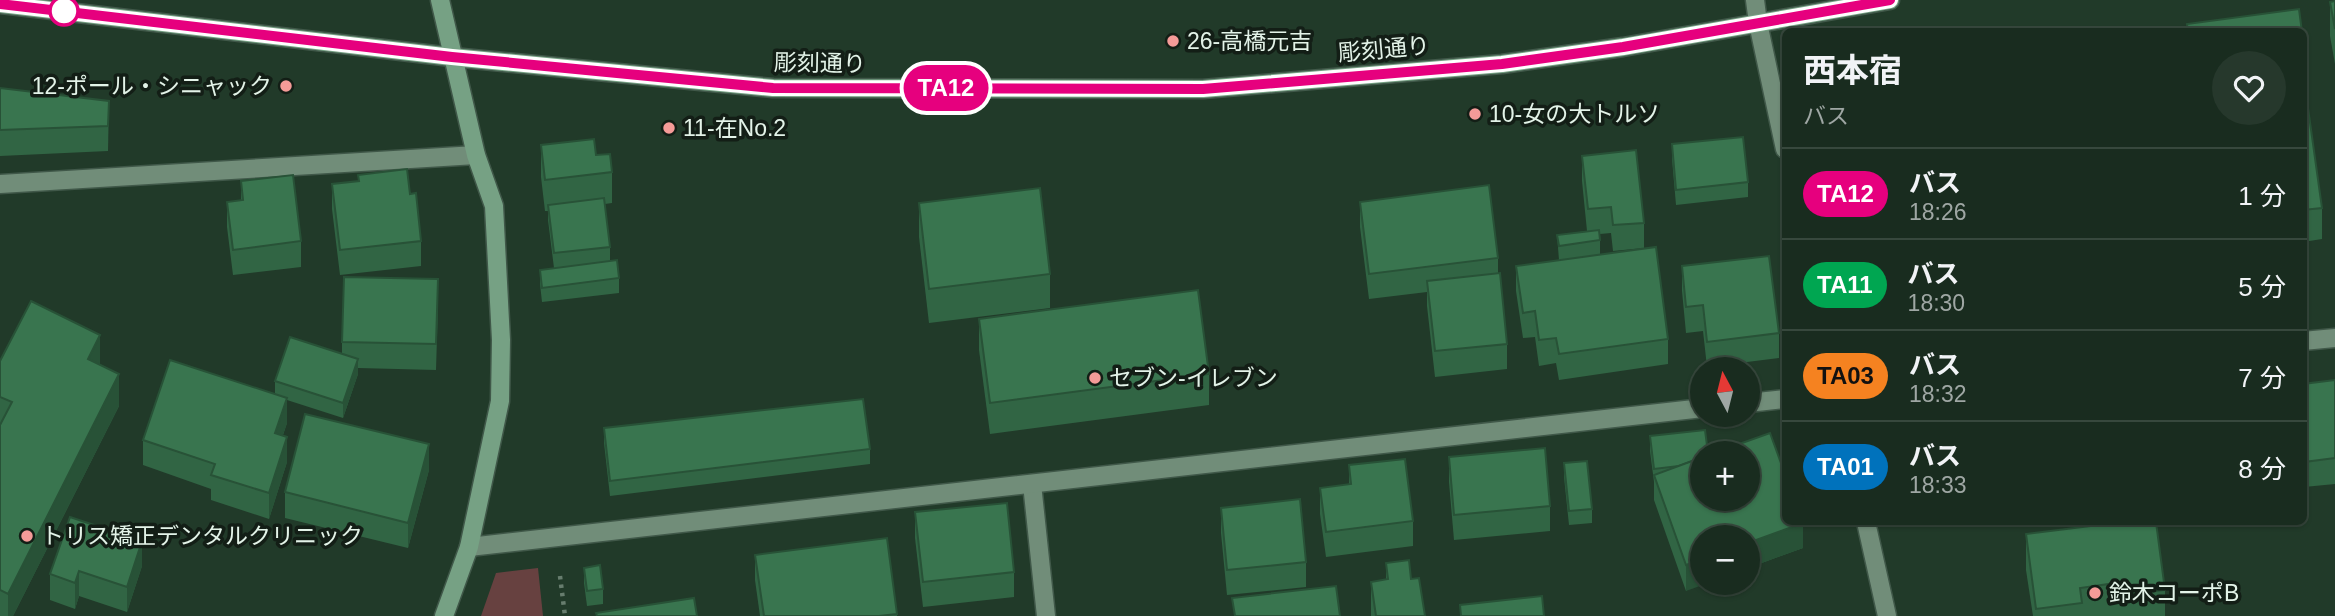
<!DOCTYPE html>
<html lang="ja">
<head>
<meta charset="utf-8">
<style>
	:root { --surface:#192c1f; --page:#26382c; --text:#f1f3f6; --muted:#9fa7a4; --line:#37483d }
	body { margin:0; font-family:Arial,"Noto Sans JP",sans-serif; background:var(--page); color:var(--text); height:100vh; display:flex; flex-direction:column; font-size:26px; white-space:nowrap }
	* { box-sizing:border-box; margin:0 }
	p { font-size:23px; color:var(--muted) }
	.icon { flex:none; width:38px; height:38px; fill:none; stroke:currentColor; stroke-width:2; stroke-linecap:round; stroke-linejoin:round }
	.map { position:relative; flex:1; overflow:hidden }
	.side { position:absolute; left:1782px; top:28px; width:525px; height:497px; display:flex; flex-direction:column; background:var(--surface); border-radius:10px; box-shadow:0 2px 5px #0004,0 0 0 2px var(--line) }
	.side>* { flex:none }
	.badge { padding:0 14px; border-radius:23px; font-size:24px; line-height:46px }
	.needle { width:46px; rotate:353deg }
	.controls { position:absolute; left:1690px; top:357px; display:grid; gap:14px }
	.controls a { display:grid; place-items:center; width:70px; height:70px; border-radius:50%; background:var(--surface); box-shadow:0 2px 5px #0004,0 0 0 2px var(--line); font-size:35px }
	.map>.badge { position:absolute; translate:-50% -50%; box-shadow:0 0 0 4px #fff }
	.round { display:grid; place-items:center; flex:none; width:74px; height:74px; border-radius:37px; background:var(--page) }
	.summary { display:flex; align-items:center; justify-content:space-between; height:119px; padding:0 21px }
	h1 { font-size:33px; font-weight:700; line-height:52px }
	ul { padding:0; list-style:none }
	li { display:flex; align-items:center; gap:21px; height:91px; padding:0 21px; border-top:2px solid var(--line) }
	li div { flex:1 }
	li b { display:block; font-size:26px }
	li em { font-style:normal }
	li .badge { min-width:77px; font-weight:700; text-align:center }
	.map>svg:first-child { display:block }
	.green { fill:#674140 }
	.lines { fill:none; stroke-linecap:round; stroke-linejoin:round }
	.street-casing { stroke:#405849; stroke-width:21 }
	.secondary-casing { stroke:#405849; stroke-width:21 }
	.path { stroke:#677d6e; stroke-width:4.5; stroke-dasharray:3.5 5; stroke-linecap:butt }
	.street { stroke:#718d79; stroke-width:18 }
	.secondary { stroke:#76a184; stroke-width:18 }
	.wall { fill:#316544 }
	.shaded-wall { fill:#285237 }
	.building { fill:#39754f; stroke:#285237; stroke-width:2 }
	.line-casing { stroke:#fff; stroke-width:16 }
	.line { stroke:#e6007e; stroke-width:10 }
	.stop-dot { fill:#fff; stroke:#e6007e; stroke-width:3.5 }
	.poi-dot { fill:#f59b98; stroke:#131e16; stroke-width:2.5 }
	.labels { text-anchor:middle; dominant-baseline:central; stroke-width:7; stroke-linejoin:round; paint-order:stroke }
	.poi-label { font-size:23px; fill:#e3f3e8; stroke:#131e16; text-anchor:start }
	.street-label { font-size:23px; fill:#e3f3e8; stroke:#131e16 }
</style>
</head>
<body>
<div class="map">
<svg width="2335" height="616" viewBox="0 0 2335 616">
	<rect width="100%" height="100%" fill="#213a29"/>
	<polygon class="green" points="538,568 543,616 481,616 496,573"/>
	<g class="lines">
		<defs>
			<g id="street">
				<polyline points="1755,0 1758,23 1785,149"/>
				<polyline points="0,184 476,155"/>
				<polyline points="2303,341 2335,338"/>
				<polyline points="1748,403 1785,399"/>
				<polyline points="1032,484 1046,616"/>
				<polyline points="1866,522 1887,616"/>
				<polyline points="469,547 1703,408"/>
			</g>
			<g id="secondary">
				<polyline points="440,0 476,155 494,206 501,340 500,401 469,547 444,616"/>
				<polyline points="0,4 452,57 773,88 1203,89 1502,64 1623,47 1890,0"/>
			</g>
		</defs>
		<use href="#street" class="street-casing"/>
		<use href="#secondary" class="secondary-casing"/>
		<polyline class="path" points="560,576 565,616"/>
		<use href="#street" class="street"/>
		<use href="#secondary" class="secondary"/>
	</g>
	<g class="wall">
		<polygon points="2335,1 2335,64 2330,36 2330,2"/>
		<polygon points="2303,39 2307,73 2307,104 2303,105"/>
		<polygon points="0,88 109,101 108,151 0,156"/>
		<polygon points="2303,108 2322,208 2322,239 2303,242"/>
		<polygon points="1672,144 1748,182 1748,197 1676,205 1672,159"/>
		<polygon points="541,145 596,155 612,172 612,203 605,204 610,247 610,261 619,278 619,293 542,302 540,284 540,270 554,268 548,220 548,211 545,211 541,177"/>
		<polygon points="1582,156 1644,223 1644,248 1613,251 1611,233 1600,234 1600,254 1668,339 1668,364 1559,380 1556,363 1539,366 1535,337 1523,338 1516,291 1516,266 1559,260 1557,235 1587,231 1582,181"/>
		<polygon points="358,175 410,194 421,241 421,266 340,275 332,209 332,184 358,181"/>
		<polygon points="241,181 301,241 301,267 233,275 227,227 227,202 241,200"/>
		<polygon points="1360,202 1498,258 1498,274 1507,344 1507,369 1435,377 1427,306 1427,292 1369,299 1360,227"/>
		<polygon points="919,203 1050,274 1050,308 929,323 919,237"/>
		<polygon points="1682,266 1779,333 1779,358 1707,367 1703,331 1686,333 1682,291"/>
		<polygon points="438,304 436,370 358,368 358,374 343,418 287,400 287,423 283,435 287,462 269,519 211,500 211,489 143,465 143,440 275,394 275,381 342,354 342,342"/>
		<polygon points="979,319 1209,374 1209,405 990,434 979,350"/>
		<polygon points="0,361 100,365 119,406 13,616 0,616"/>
		<polygon points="2335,380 2335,484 2304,487 2303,384"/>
		<polygon points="604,428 870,449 870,464 610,496 604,443"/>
		<polygon points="1650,436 1703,453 1803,548 1748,568 1748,537 1686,591 1654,500 1654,482 1650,451"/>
		<polygon points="1449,457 1550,506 1550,531 1454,540 1449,482"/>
		<polygon points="1564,463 1592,509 1592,523 1569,525 1564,477"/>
		<polygon points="1349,465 1413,521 1413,546 1326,557 1320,514 1320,488 1349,485"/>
		<polygon points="429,470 408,548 285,518 285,492"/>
		<polygon points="1221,508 1306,562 1306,587 1227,595 1221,533"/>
		<polygon points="915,512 1014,572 1014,597 923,607 915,538"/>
		<polygon points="70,517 142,566 127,612 79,596 75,609 50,600 50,574"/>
		<polygon points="2026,534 2165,590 2165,616 2033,616 2026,570"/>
		<polygon points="887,538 897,616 760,616 755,580 755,555"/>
		<polygon points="1386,563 1411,579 1425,616 1371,616 1371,582 1386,580"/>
		<polygon points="584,568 603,589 603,604 587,606 584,583"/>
	</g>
	<g class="shaded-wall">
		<polygon points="100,335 100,367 88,359"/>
		<polygon points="358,359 358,374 343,418 343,403"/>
		<polygon points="119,374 119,406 13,616 8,616 8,594"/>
		<polygon points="287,398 287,423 275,458 275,433"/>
		<polygon points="287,437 287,462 269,519 269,493"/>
		<polygon points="429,444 429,470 408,548 408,523"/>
		<polygon points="1803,523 1803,548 1748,568 1748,543"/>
		<polygon points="142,541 142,566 127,612 127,587"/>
		<polygon points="1703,559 1703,583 1708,583 1686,591 1686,565"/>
		<polygon points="79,571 79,596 75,609 75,583"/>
	</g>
	<g class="building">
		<polygon points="2335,1 2335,29 2330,2"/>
		<polygon points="2299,9 2302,32 2188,32 2187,24"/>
		<polygon points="2303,39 2307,73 2303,73"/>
		<polygon points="0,88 109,101 108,126 0,130"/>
		<polygon points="2303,108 2308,108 2322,208 2303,210"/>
		<polygon points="1743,137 1748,182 1676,190 1672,144"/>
		<polygon points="594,139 596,155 610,154 612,172 545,180 541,145"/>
		<polygon points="1636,150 1644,223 1613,225 1611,207 1588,209 1582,156"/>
		<polygon points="407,169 410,194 416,193 421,241 340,250 332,184 359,181 358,175"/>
		<polygon points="293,175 301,241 233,250 227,202 243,200 241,181"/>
		<polygon points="1489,185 1498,258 1369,274 1360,202"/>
		<polygon points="1040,188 1050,274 929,289 919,203"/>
		<polygon points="604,198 610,247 554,253 548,205"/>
		<polygon points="1599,230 1600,240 1559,246 1557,235"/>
		<polygon points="1656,247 1668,339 1559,354 1556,338 1539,340 1535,311 1523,313 1516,266"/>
		<polygon points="1769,256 1779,333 1707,342 1703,305 1686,307 1682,266"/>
		<polygon points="617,260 619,278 542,288 540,270"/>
		<polygon points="1500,273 1507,344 1435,351 1427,281"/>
		<polygon points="344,277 438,279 436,344 342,342"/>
		<polygon points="1198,290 1209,374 990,403 979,319"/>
		<polygon points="31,301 100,335 88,359 119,374 8,594 0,590 0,425 12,402 0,397 0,361"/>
		<polygon points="290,337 358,359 343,403 275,381"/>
		<polygon points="170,360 287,398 275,433 287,437 269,493 211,475 215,464 143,440"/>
		<polygon points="2335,380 2335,458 2304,462 2303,384"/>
		<polygon points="863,399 870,449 610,481 604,428"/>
		<polygon points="305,414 429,444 408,523 285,492"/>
		<polygon points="1705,430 1708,453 1703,453 1703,457 1679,466 1654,469 1650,436"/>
		<polygon points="1770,433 1785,474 1785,522 1802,522 1803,523 1748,543 1748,537 1703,537 1703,559 1686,565 1654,475 1703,457 1703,499 1748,499 1748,453 1714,453"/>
		<polygon points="1545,448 1550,506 1454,515 1449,457"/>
		<polygon points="1405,459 1413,521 1326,532 1320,488 1351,484 1349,465"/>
		<polygon points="1587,461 1592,509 1569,511 1564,463"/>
		<polygon points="1300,499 1306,562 1227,570 1221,508"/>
		<polygon points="1007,503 1014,572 923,582 915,512"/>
		<polygon points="70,517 142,541 127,587 79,571 75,583 50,574"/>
		<polygon points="2123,522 2156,522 2165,590 2111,597 2109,584 2080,588 2082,603 2036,609 2026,534"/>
		<polygon points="887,538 897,614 879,616 764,616 755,555"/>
		<polygon points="1409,560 1411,579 1419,578 1425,616 1376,616 1371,582 1388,579 1386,563"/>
		<polygon points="600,565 603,589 587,591 584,568"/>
		<polygon points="1336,586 1340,616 1235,616 1232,598"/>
		<polygon points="1542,596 1544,616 1461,616 1460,605"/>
		<polygon points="694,598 697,616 597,616 596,613"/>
	</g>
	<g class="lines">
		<defs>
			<polyline id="line" points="0,4 452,57 773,88 1203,89 1502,64 1623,47 1890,0"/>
		</defs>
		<use href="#line" class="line-casing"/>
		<use href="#line" class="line"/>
	</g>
	<circle class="stop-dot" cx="64" cy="11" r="14"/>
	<g class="poi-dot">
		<circle cx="1173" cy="41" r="7"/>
		<circle cx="286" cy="86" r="7"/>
		<circle cx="1475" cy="114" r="7"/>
		<circle cx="669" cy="128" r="7"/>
		<circle cx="1095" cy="378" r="7"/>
		<circle cx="27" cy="536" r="7"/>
		<circle cx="2095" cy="593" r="7"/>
	</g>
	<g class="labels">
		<g class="poi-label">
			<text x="1187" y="41">26-高橋元吉</text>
			<text x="272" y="86" text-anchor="end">12-ポール・シニャック</text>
			<text x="1489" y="114">10-女の大トルソ</text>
			<text x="683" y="128">11-在No.2</text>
			<text x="1109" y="378">セブン-イレブン</text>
			<text x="41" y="536">トリス矯正デンタルクリニック</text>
			<text x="2109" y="593">鈴木コーポB</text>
		</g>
		<g class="street-label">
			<text transform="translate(1384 49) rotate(-5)">彫刻通り</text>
			<text transform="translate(820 63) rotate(1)">彫刻通り</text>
		</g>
	</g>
</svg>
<div class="controls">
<a><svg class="needle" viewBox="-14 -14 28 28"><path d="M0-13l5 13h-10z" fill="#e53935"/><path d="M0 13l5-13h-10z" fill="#9fa7a4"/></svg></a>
<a>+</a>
<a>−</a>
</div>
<b class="badge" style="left:946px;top:88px;background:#e6007e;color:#fff">TA12</b>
<section class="side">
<div class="summary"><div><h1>西本宿</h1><p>バス</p></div><a class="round"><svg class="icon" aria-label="heart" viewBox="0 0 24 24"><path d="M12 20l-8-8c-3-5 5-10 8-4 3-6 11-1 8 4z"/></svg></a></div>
<ul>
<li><span class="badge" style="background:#e6007e;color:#fff">TA12</span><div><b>バス</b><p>18:26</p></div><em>1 分</em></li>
<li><span class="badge" style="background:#00a651;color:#fff">TA11</span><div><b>バス</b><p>18:30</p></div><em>5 分</em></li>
<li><span class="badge" style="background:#f58220;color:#111">TA03</span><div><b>バス</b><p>18:32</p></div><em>7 分</em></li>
<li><span class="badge" style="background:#0072bc;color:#fff">TA01</span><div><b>バス</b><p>18:33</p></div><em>8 分</em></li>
</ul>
</section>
</div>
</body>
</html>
